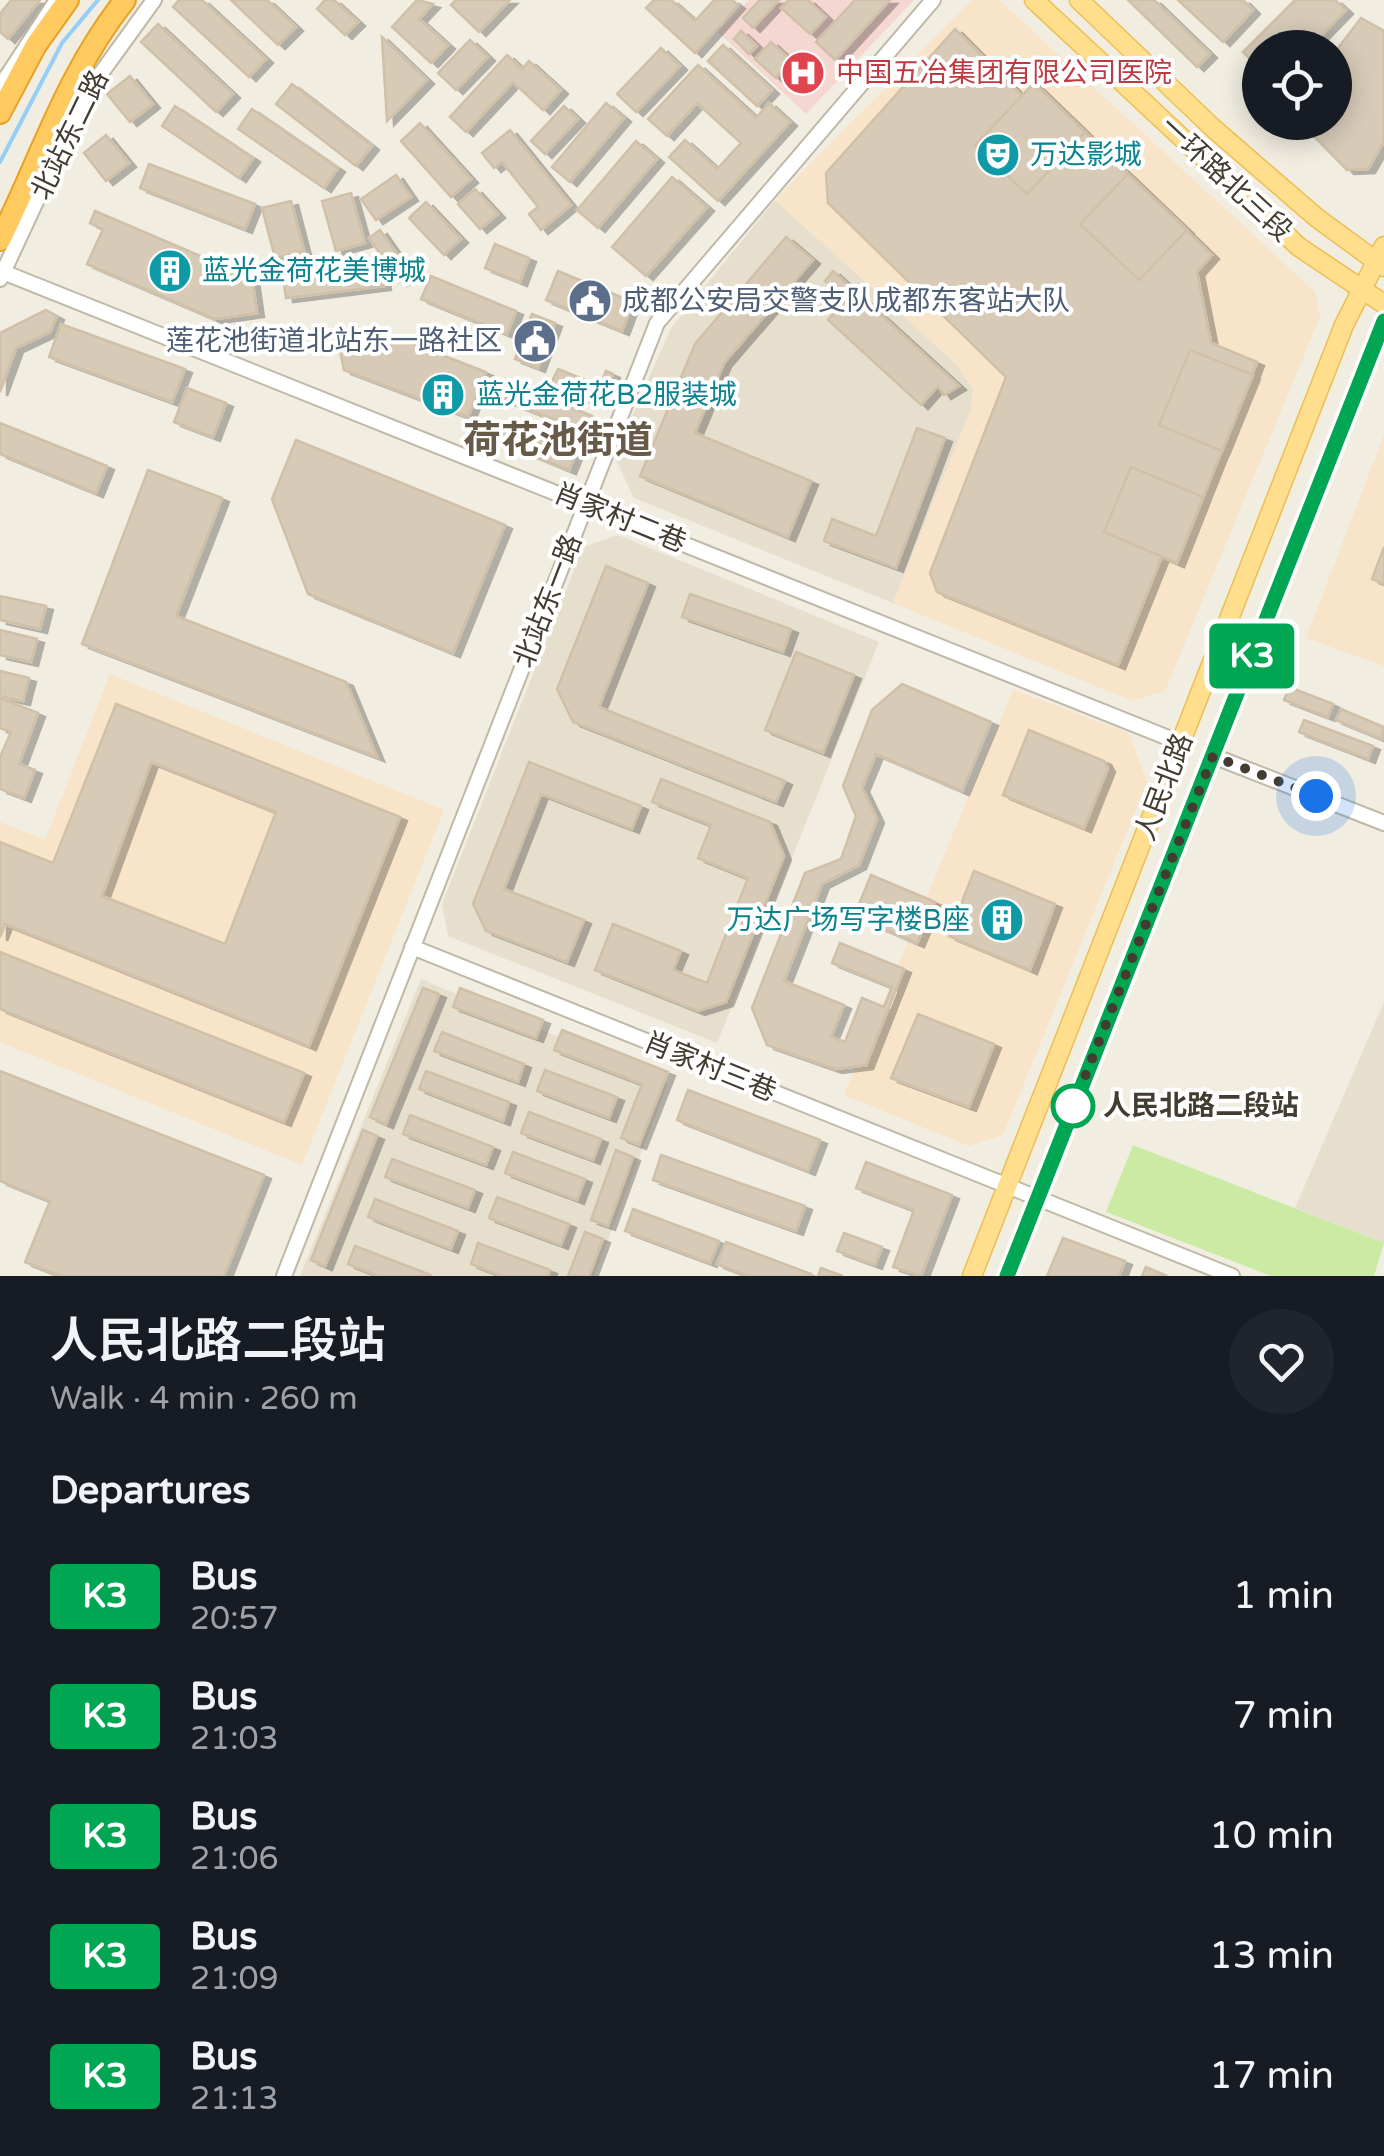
<!DOCTYPE html>
<html lang="en">
<head>
<meta charset="utf-8">
<style>
	:root { --surface:#171b24; --page:#20242c; --text:#f1f3f6; --muted:#9ea1a6 }
	body { margin:0; font-family:"Varela Round","Noto Sans SC",sans-serif; background:var(--page); color:var(--text); height:100vh; display:flex; flex-direction:column; font-size:38px; white-space:nowrap }
	* { box-sizing:border-box; margin:0 }
	p { font-size:32px; color:var(--muted) }
	.icon { flex:none; width:55px; height:55px; fill:none; stroke:currentColor; stroke-width:2; stroke-linecap:round; stroke-linejoin:round }
	.map { position:relative; height:1276px; overflow:hidden }
	.side { display:flex; flex-direction:column; background:var(--surface); flex:1 }
	.side>* { flex:none }
	.badge { padding:0 20px; border-radius:8px; font-size:35px; line-height:65px }
	.controls { position:absolute; left:1242px; top:30px; display:grid; gap:20px }
	.controls a { display:grid; place-items:center; width:110px; height:110px; border-radius:50%; background:var(--surface); box-shadow:0 5px 25px #0003; font-size:50px }
	.you { position:absolute; width:50px; height:50px; margin:-25px; border:8px solid #fff; border-radius:50%; background:#1a73e8; box-shadow:0 0 0 15px #1a73e833 }
	.map>.badge { position:absolute; translate:-50% -50%; box-shadow:0 0 0 5px #fff }
	h2 { padding:0 50px; font-size:38px; line-height:90px }
	.round { display:grid; place-items:center; flex:none; width:105px; height:105px; border-radius:52px; background:var(--page) }
	.overview { display:flex; align-items:center; justify-content:space-between; height:170px; padding:0 50px }
	h1 { font-size:48px; font-weight:600; line-height:75px }
	ul { padding:0; list-style:none }
	li { display:flex; align-items:center; gap:30px; height:120px; padding:0 50px }
	li div { flex:1 }
	li b { display:block; font-size:38px }
	li em { font-style:normal }
	li .badge { min-width:110px; font-weight:700; text-align:center }
	.map>svg:first-child { display:block }
	.residential { fill:#e7dfce }
	.commercial { fill:#f7e4c9 }
	.medical { fill:#f5d7d2 }
	.green { fill:#cbeba5 }
	.lines { fill:none; stroke-linecap:round; stroke-linejoin:round }
	.stream { stroke:#96cef5; stroke-width:4 }
	.building { fill:#d7cbb8; stroke:#d0c0a8; stroke-width:2.5; fill-rule:evenodd; filter:url(#shadow) }
	.minor-casing { stroke:#c0b8a6; stroke-width:18 }
	.major-casing { stroke:#ecbf54; stroke-width:21 }
	.highway-casing { stroke:#e9a124; stroke-width:24 }
	.minor { stroke:#fff; stroke-width:14 }
	.major { stroke:#ffdf8d; stroke-width:18 }
	.highway { stroke:#ffca5f; stroke-width:20 }
	.line-casing { stroke:#fff; stroke-width:22 }
	.line { stroke:#00a651; stroke-width:15 }
	.walk { stroke:#433c31; stroke-width:10; stroke-dasharray:0 18 }
	.stop-dot { fill:#fff; stroke:#00a651; stroke-width:5 }
	.labels { text-anchor:middle; dominant-baseline:central; stroke-width:8; stroke-linejoin:round; paint-order:stroke }
	.health-label { font-size:28px; fill:#be3a42; stroke:#fff; text-anchor:start }
	.street-label { font-size:28px; fill:#433c31; stroke:#fff }
	.culture-label { font-size:28px; fill:#0d838f; stroke:#fff; text-anchor:start }
	.service-label { font-size:28px; fill:#4e5e75; stroke:#fff; text-anchor:start }
	.stop-label { font-size:28px; font-weight:bold; fill:#433c31; stroke:#fff; text-anchor:start }
	.district-label { font-size:38px; font-weight:bold; fill:#675a48; stroke:#fff }
</style>
</head>
<body>
<div class="map">
<svg width="1384" height="1276" viewBox="0 0 1384 1276">
	<defs>
		<filter id="shadow"><feDropShadow dx="7" dy="4" stdDeviation="0" flood-color="#0004"/></filter>
	</defs>
	<rect width="100%" height="100%" fill="#f2ede1"/>
	<g class="residential">
		<polygon points="775,200 954,362 974,388 971,409 893,603 634,498 614,456 671,328"/>
		<polygon points="618,535 879,642 717,1043 448,936 442,904 583,547"/>
		<polygon points="421,979 668,1083 594,1276 300,1276"/>
		<polygon points="1384,1002 1384,1243 1295,1208"/>
	</g>
	<g class="commercial">
		<polygon points="972,0 999,0 1315,292 1320,317 1165,691 1132,701 893,603 971,409 973,388 954,362 775,200"/>
		<polygon points="1384,435 1384,666 1306,638"/>
		<polygon points="110,674 444,810 302,1165 0,1042 0,822 45,840"/>
		<polygon points="1013,690 1129,733 1147,782 1003,1135 969,1146 844,1095"/>
	</g>
	<polygon class="medical" points="749,0 914,0 806,114 718,32"/>
	<polygon class="green" points="1133,1145 1384,1243 1374,1276 1271,1276 1106,1212"/>
	<g class="lines">
		<polyline class="stream" points="0,162 62,43 98,0"/>
	</g>
	<g class="building">
		<polygon points="11,0 40,0 8,39 0,32 0,14"/>
		<polygon points="179,0 202,0 266,59 249,77 173,7"/>
		<polygon points="231,0 267,0 296,27 278,45"/>
		<polygon points="325,0 334,0 358,22 345,35 317,9"/>
		<polygon points="417,0 433,4 419,19 448,45 431,63 392,27"/>
		<polygon points="456,0 510,0 479,32 451,5"/>
		<polygon points="654,0 671,0 695,21 714,0 732,0 738,5 695,53 646,8"/>
		<polygon points="760,0 779,0 753,28 743,18"/>
		<polygon points="789,0 808,0 826,17 810,34 781,8"/>
		<polygon points="855,0 890,0 835,60 816,42"/>
		<polygon points="1128,0 1154,0 1210,54 1197,67"/>
		<polygon points="1178,0 1243,0 1253,10 1223,42"/>
		<polygon points="1295,0 1335,0 1346,10 1309,48 1260,48 1260,69 1243,52"/>
		<polygon points="1361,18 1384,31 1384,141 1368,169 1347,170 1300,122 1335,122 1335,52"/>
		<polygon points="158,24 233,94 216,112 141,42"/>
		<polygon points="955,29 1022,96 1034,83 1212,255 1197,272 1211,343 1257,362 1177,563 1162,556 1118,665 937,592 930,573 1006,377 828,203 826,173"/>
		<polygon points="741,31 757,46 749,54 734,39"/>
		<polygon points="382,37 427,80 387,121"/>
		<polygon points="470,40 488,57 456,90 438,73"/>
		<polygon points="771,42 796,65 806,54 815,62 798,81 784,68 776,78 755,59"/>
		<polygon points="723,45 772,90 757,106 708,61"/>
		<polygon points="661,48 680,66 636,112 617,94"/>
		<polygon points="507,55 522,69 529,61 561,90 543,110 513,82 466,132 450,117"/>
		<polygon points="698,65 756,118 769,103 790,122 718,201 669,157 685,140 717,169 741,143 697,103 667,136 648,119"/>
		<polygon points="130,76 153,104 130,122 107,94"/>
		<polygon points="1034,83 1085,132 1027,194 975,145"/>
		<polygon points="292,84 372,146 356,166 276,104"/>
		<polygon points="606,103 624,118 570,182 552,167"/>
		<polygon points="175,106 253,158 239,178 162,126"/>
		<polygon points="564,106 578,119 545,154 531,141"/>
		<polygon points="252,109 338,168 324,188 238,129"/>
		<polygon points="420,123 471,179 451,197 401,141"/>
		<polygon points="510,130 571,205 541,230 529,214 538,207 502,162 494,168 482,153"/>
		<polygon points="106,135 129,163 106,181 84,153"/>
		<polygon points="636,141 657,159 598,228 577,210"/>
		<polygon points="149,164 255,204 245,229 140,188"/>
		<polygon points="1128,174 1187,230 1139,280 1080,224"/>
		<polygon points="396,175 411,197 376,220 361,199"/>
		<polygon points="672,177 707,207 646,276 612,247"/>
		<polygon points="475,189 498,214 480,229 458,204"/>
		<polygon points="351,193 365,243 336,251 322,201"/>
		<polygon points="291,201 304,251 275,258 262,208"/>
		<polygon points="426,202 461,239 444,255 409,218"/>
		<polygon points="95,211 252,278 257,313 215,319 87,264 103,229 90,223"/>
		<polygon points="380,230 411,274 400,282 369,238"/>
		<polygon points="786,237 813,260 724,363 695,433 811,481 788,537 640,476 695,344"/>
		<polygon points="495,244 529,258 520,282 485,268"/>
		<polygon points="380,258 384,286 286,298 282,270"/>
		<polygon points="558,271 633,302 622,331 546,300"/>
		<polygon points="833,271 959,386 944,395 938,386 921,405 828,320 846,300 825,281"/>
		<polygon points="431,276 516,311 507,334 421,299"/>
		<polygon points="46,310 57,316 50,332 16,348 0,392 0,333"/>
		<polygon points="532,314 555,323 538,368 515,359"/>
		<polygon points="61,324 185,369 172,402 49,357"/>
		<polygon points="374,329 486,372 468,417 344,370 337,337"/>
		<polygon points="1190,350 1253,375 1222,451 1159,425"/>
		<polygon points="558,369 600,386 606,371 613,374 601,405 550,385"/>
		<polygon points="512,383 592,416 579,448 566,443 572,427 505,400"/>
		<polygon points="187,388 226,403 213,437 174,422"/>
		<polygon points="495,421 576,453 569,470 489,437"/>
		<polygon points="0,423 107,466 96,493 0,454"/>
		<polygon points="917,428 945,438 896,568 824,541 832,519 876,536"/>
		<polygon points="296,440 505,525 453,653 308,594 272,499"/>
		<polygon points="1131,467 1203,497 1177,563 1104,532"/>
		<polygon points="148,470 222,498 176,616 346,682 377,757 82,644"/>
		<polygon points="1384,547 1384,584 1372,579"/>
		<polygon points="606,566 648,583 599,707 785,781 776,802 573,722 557,689"/>
		<polygon points="690,594 791,629 783,652 682,617"/>
		<polygon points="0,596 46,606 40,629 0,620"/>
		<polygon points="0,630 37,639 31,662 0,655"/>
		<polygon points="796,652 854,675 823,753 765,730"/>
		<polygon points="0,671 29,678 23,701 0,696"/>
		<polygon points="902,684 991,722 962,791 876,754 862,788 877,819 859,865 822,884 784,981 844,1005 831,1037 845,1042 862,998 884,1007 892,987 832,963 840,943 904,969 866,1065 835,1069 767,1045 752,1008 805,873 841,859 856,816 843,786 872,710"/>
		<polygon points="1289,687 1333,704 1328,717 1284,700"/>
		<polygon points="0,698 38,713 19,764 35,770 24,798 0,789 0,757 11,732 0,728"/>
		<path d="M 116,704 L 400,817 L 309,1046 L 5,924 L 0,937 L 0,842 L 53,863 ZM 151,762 L 276,812 L 225,944 L 102,896 Z"/>
		<polygon points="1341,709 1384,727 1382,739 1336,720"/>
		<polygon points="1304,720 1373,746 1368,759 1299,732"/>
		<polygon points="1029,730 1104,761 1108,768 1084,828 1003,795"/>
		<polygon points="529,762 641,806 632,829 541,794 504,889 584,920 567,962 486,931 473,904"/>
		<polygon points="661,779 770,822 784,856 726,1002 698,1011 595,970 613,924 681,951 673,970 707,983 748,878 698,858 711,825 652,802"/>
		<polygon points="974,871 1055,904 1030,970 949,936"/>
		<polygon points="871,875 935,902 917,943 854,916"/>
		<polygon points="0,952 304,1073 284,1122 0,1009"/>
		<polygon points="423,988 439,994 386,1124 370,1117"/>
		<polygon points="460,988 543,1020 536,1038 453,1007"/>
		<polygon points="918,1014 994,1044 969,1107 891,1078"/>
		<polygon points="562,1030 668,1072 639,1145 621,1138 642,1084 554,1050"/>
		<polygon points="442,1032 524,1064 518,1082 434,1051"/>
		<polygon points="545,1070 617,1097 609,1118 537,1091"/>
		<polygon points="0,1071 264,1175 224,1276 61,1276 25,1262 50,1201 0,1181"/>
		<polygon points="426,1071 509,1102 503,1121 419,1089"/>
		<polygon points="688,1090 820,1140 808,1171 677,1120"/>
		<polygon points="529,1112 601,1139 593,1160 521,1133"/>
		<polygon points="410,1115 493,1147 486,1165 403,1134"/>
		<polygon points="363,1130 377,1136 325,1266 311,1260"/>
		<polygon points="616,1150 633,1157 608,1226 591,1220"/>
		<polygon points="513,1152 585,1179 577,1200 505,1173"/>
		<polygon points="661,1155 805,1206 796,1231 653,1180"/>
		<polygon points="392,1159 475,1190 468,1208 385,1177"/>
		<polygon points="866,1162 952,1195 921,1276 893,1267 914,1210 856,1188"/>
		<polygon points="497,1197 569,1224 561,1245 489,1218"/>
		<polygon points="375,1199 458,1231 451,1249 368,1217"/>
		<polygon points="633,1209 719,1241 710,1263 625,1231"/>
		<polygon points="585,1232 603,1239 589,1276 568,1276"/>
		<polygon points="844,1233 882,1247 875,1265 837,1251"/>
		<polygon points="1063,1238 1125,1261 1119,1276 1047,1276"/>
		<polygon points="726,1242 811,1274 810,1276 748,1276 717,1264"/>
		<polygon points="478,1243 550,1270 548,1276 502,1276 471,1264"/>
		<polygon points="355,1246 431,1275 431,1276 379,1276 348,1264"/>
		<polygon points="1146,1267 1167,1276 1142,1276"/>
		<polygon points="821,1268 843,1276 818,1276"/>
	</g>
	<g class="lines">
		<defs>
			<g id="minor">
				<polyline points="0,87 57,0"/>
				<polyline points="3,272 1181,743"/>
				<polyline points="0,279 86,94 154,0"/>
				<polyline points="1213,756 1384,823"/>
				<polyline points="412,947 1232,1276"/>
				<polyline points="284,1276 657,323 933,0"/>
			</g>
			<g id="major">
				<polyline points="1034,0 1299,247 1384,304"/>
				<polyline points="1079,0 1213,128 1317,218 1384,267"/>
				<polyline points="972,1276 1344,325 1384,246"/>
				<polyline points="1007,1276 1384,321"/>
			</g>
			<g id="highway">
				<polyline points="0,113 36,45 68,0"/>
				<path d="M 0,240 C 41,157 67,73 125,0"/>
			</g>
		</defs>
		<use href="#minor" class="minor-casing"/>
		<use href="#major" class="major-casing"/>
		<use href="#highway" class="highway-casing"/>
		<use href="#minor" class="minor"/>
		<use href="#major" class="major"/>
		<use href="#highway" class="highway"/>
	</g>
	<g class="lines">
		<defs>
			<polyline id="line" points="1007,1276 1384,321"/>
		</defs>
		<use href="#line" class="line-casing"/>
		<use href="#line" class="line"/>
		<polyline class="walk" points="1073,1106 1066,1124 1213,756 1316,796"/>
	</g>
	<defs>
		<symbol id="hospital-disc" viewBox="-11 -11 22 22"><circle r="9.5" fill="#e0444e" stroke="#fff"/><path d="M-5-5h3v3.5h4V-5h3V5h-3V1.5h-4V5h-3Z" fill="#fff"/></symbol>
		<symbol id="theatre-disc" viewBox="-11 -11 22 22"><circle r="9.5" fill="#0f9aa8" stroke="#fff"/><path d="M-5-5.5Q0-4 5-5.5V0Q5 5 0 6Q-5 5-5 0ZM-3.3-2.5H-1v1.5H-3.3ZM1-2.5H3.3v1.5H1ZM-2.8 1Q0 5.5 2.8 1Z" fill="#fff"/></symbol>
		<symbol id="building-disc" viewBox="-11 -11 22 22"><circle r="9.5" fill="#0f9aa8" stroke="#fff"/><path d="M-4-6H4V6H1V3H-1V6H-4ZM-2.5-4.3h1.7v1.8h-1.7ZM.8-4.3h1.7v1.8H.8ZM-2.5-1h1.7V.8h-1.7ZM.8-1h1.7V.8H.8Z" fill="#fff"/></symbol>
		<symbol id="civic-disc" viewBox="-11 -11 22 22"><circle r="9.5" fill="#5c6f8a" stroke="#fff"/><path d="M-.6-6.5H3V-4.5H.6V-3L4-1V1h2V6H-6V1h2V-1L-.6-3ZM-1.2 2.5V6h2.4V2.5Z" fill="#fff"/></symbol>
	</defs>
	<g fill-rule="evenodd">
		<use href="#hospital-disc" x="778" y="48" width="50" height="50"/>
		<use href="#theatre-disc" x="973" y="130" width="50" height="50"/>
		<use href="#building-disc" x="145" y="246" width="50" height="50"/>
		<use href="#civic-disc" x="565" y="276" width="50" height="50"/>
		<use href="#civic-disc" x="510" y="316" width="50" height="50"/>
		<use href="#building-disc" x="418" y="370" width="50" height="50"/>
		<use href="#building-disc" x="977" y="895" width="50" height="50"/>
	</g>
	<circle class="stop-dot" cx="1073" cy="1106" r="20"/>
	<g class="labels">
		<g class="health-label">
			<text x="836" y="73">中国五冶集团有限公司医院</text>
		</g>
		<g class="street-label">
			<text transform="translate(70 135) rotate(-64)">北站东二路</text>
			<text transform="translate(1226 179) rotate(43)">一环路北三段</text>
			<text transform="translate(620 518) rotate(22)">肖家村二巷</text>
			<text transform="translate(548 601) rotate(-69)">北站东一路</text>
			<text transform="translate(1164 787) rotate(-69)">人民北路</text>
			<text transform="translate(710 1067) rotate(22)">肖家村三巷</text>
		</g>
		<g class="culture-label">
			<text x="1030" y="155">万达影城</text>
			<text x="202" y="271">蓝光金荷花美博城</text>
			<text x="476" y="395">蓝光金荷花B2服装城</text>
			<text x="970" y="920" text-anchor="end">万达广场写字楼B座</text>
		</g>
		<g class="service-label">
			<text x="622" y="301">成都公安局交警支队成都东客站大队</text>
			<text x="502" y="341" text-anchor="end">莲花池街道北站东一路社区</text>
		</g>
		<g class="stop-label">
			<text x="1103" y="1106">人民北路二段站</text>
		</g>
		<g class="district-label">
			<text x="558" y="441">荷花池街道</text>
		</g>
	</g>
</svg>
<div class="controls">
<a><svg class="icon" aria-label="locate" viewBox="0 0 24 24"><circle cx="12" cy="12" r="6"/><path d="M12 2v4M12 18v4M2 12h4M18 12h4"/></svg></a>
</div>
<div class="you" style="left:1316px;top:796px"></div>
<b class="badge" style="left:1252px;top:656px;background:#00a651;color:#fff">K3</b>
</div>
<section class="side">
<div class="overview"><div><h1>人民北路二段站</h1><p>Walk · 4 min · 260 m</p></div><a class="round"><svg class="icon" aria-label="heart" viewBox="0 0 24 24"><path d="M12 20l-8-8c-3-5 5-10 8-4 3-6 11-1 8 4z"/></svg></a></div>
<h2>Departures</h2>
<ul>
<li><span class="badge" style="background:#00a651;color:#fff">K3</span><div><b>Bus</b><p>20:57</p></div><em>1 min</em></li>
<li><span class="badge" style="background:#00a651;color:#fff">K3</span><div><b>Bus</b><p>21:03</p></div><em>7 min</em></li>
<li><span class="badge" style="background:#00a651;color:#fff">K3</span><div><b>Bus</b><p>21:06</p></div><em>10 min</em></li>
<li><span class="badge" style="background:#00a651;color:#fff">K3</span><div><b>Bus</b><p>21:09</p></div><em>13 min</em></li>
<li><span class="badge" style="background:#00a651;color:#fff">K3</span><div><b>Bus</b><p>21:13</p></div><em>17 min</em></li>
</ul>
</section>
</body>
</html>
